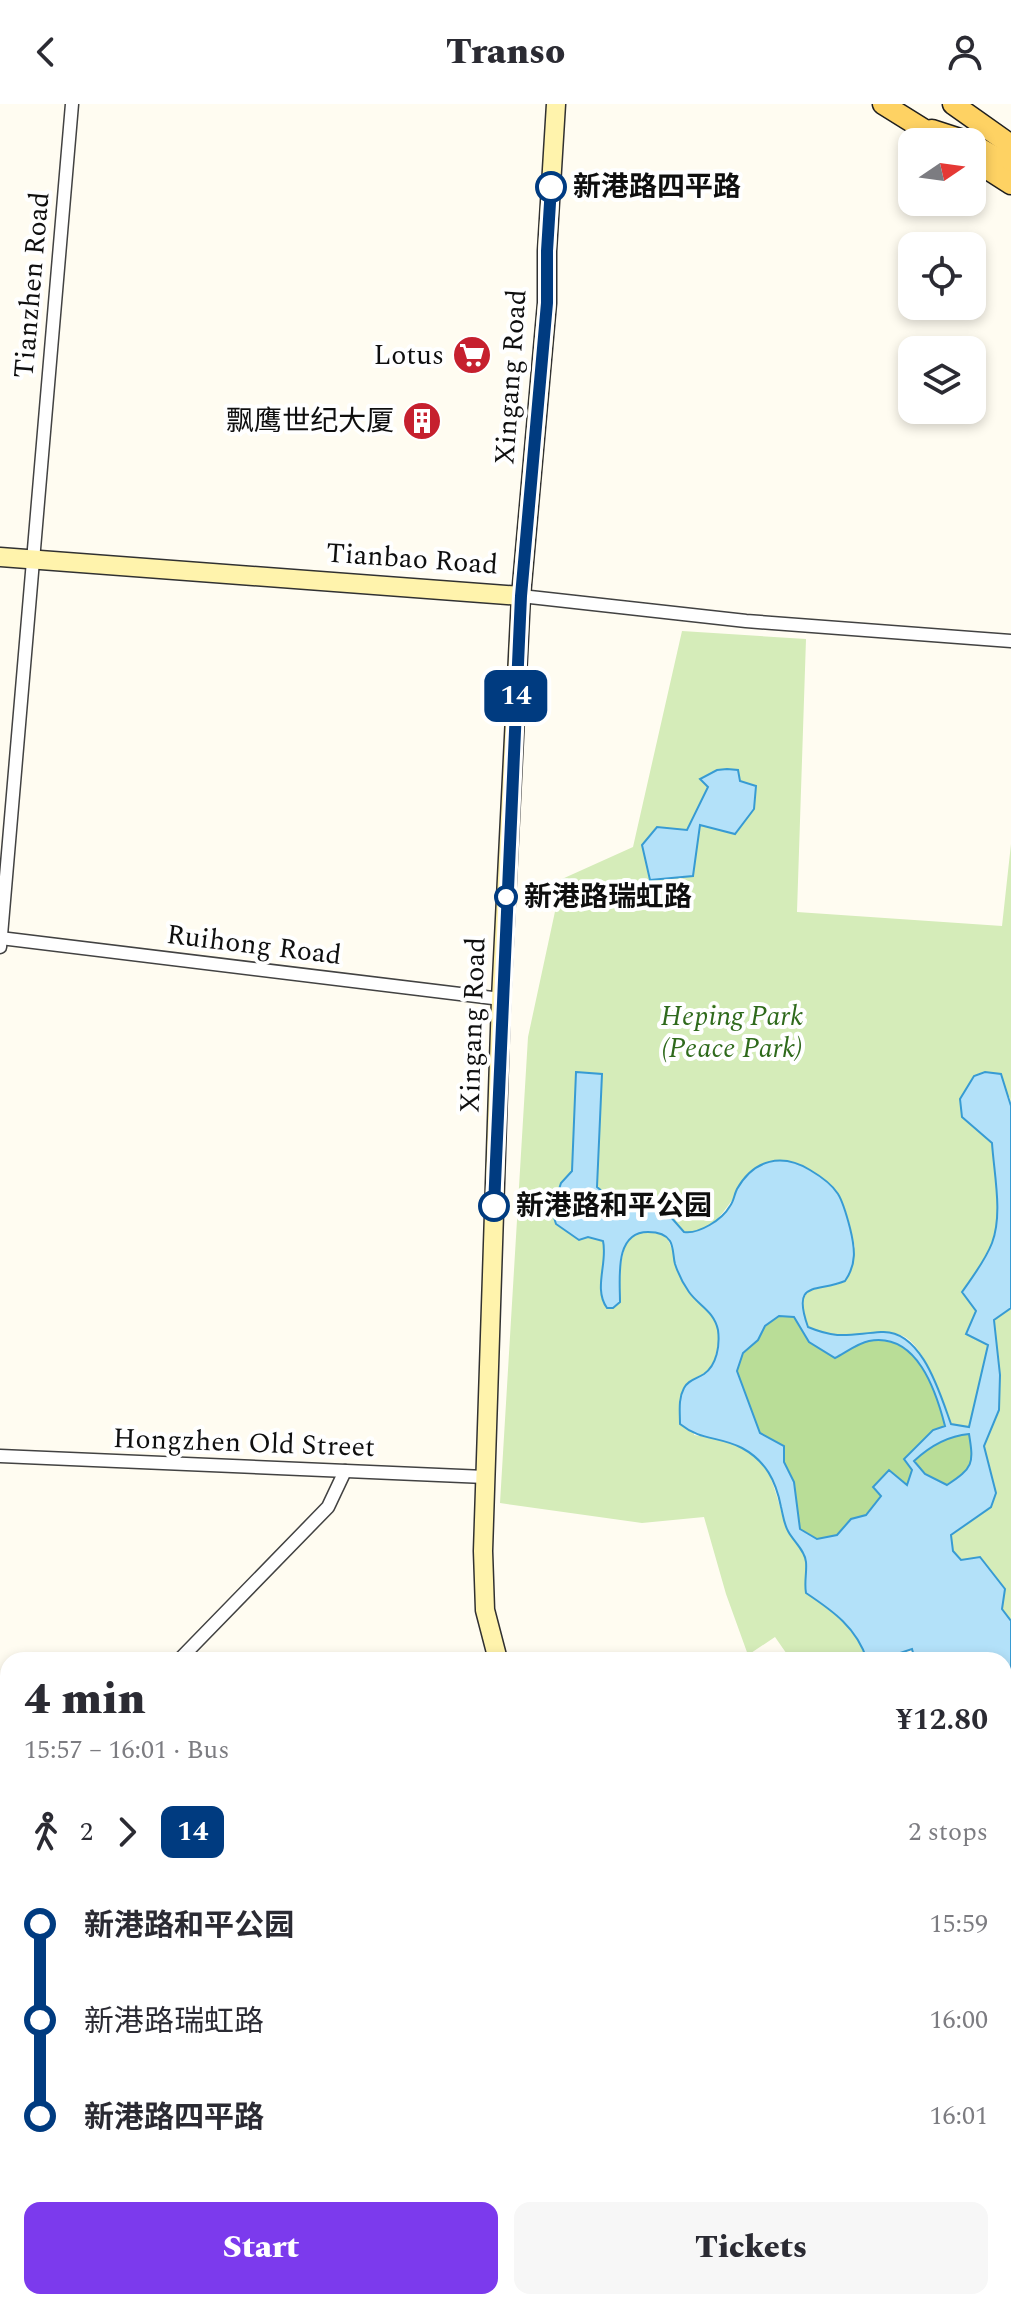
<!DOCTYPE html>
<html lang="en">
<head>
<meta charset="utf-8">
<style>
	:root { --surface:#fff; --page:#f7f7f7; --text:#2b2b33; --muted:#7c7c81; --accent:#7c3aed }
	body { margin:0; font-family:Spectral,"Noto Sans SC",serif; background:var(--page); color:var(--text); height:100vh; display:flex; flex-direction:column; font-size:30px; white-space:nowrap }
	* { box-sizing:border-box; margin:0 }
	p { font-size:26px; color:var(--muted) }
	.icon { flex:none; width:44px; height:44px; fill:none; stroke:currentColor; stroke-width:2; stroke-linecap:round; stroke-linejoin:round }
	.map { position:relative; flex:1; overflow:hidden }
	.sheet { position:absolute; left:0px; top:1548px; width:1012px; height:658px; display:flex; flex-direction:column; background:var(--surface); border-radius:24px 24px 0 0; box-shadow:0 4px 12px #0003 }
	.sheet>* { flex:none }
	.badge { padding:0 16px; border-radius:12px; font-size:28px; line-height:52px }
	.needle { width:52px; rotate:77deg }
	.fabs { position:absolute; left:898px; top:24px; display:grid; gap:16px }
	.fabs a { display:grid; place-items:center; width:88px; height:88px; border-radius:16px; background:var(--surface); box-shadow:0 4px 12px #0003; font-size:40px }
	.map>.badge { position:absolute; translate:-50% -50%; box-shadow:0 0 0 4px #fff }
	.legs { display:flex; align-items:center; gap:12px; height:88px; padding:0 24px; font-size:26px }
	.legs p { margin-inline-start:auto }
	.headline { display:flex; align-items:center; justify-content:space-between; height:136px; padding:0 24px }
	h1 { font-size:44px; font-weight:800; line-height:60px }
	.button { display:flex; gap:16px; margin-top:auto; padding:16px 24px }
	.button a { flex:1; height:92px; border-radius:16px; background:var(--accent); color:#fff; font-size:32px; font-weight:800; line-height:92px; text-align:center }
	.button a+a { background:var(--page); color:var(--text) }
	ul { padding:0 24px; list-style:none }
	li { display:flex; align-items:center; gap:28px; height:96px; font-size:30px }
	li i { display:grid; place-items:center; width:12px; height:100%; margin:0 10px; background:currentColor }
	li i::after { content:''; width:20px; height:20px; margin:-10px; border:6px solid; border-radius:50%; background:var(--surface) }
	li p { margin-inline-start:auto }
	li:first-child i { background:linear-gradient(#0000 50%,currentColor 0) }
	li:last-child i { background:linear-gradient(currentColor 50%,#0000 0) }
	header { display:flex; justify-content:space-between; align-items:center; height:104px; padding:0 24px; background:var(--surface); font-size:36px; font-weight:800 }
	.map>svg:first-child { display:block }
	.green { fill:#d5ecb9 }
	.forest { fill:#b9dd97 }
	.water { fill:#b3e1f9; stroke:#379bd3; stroke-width:2; fill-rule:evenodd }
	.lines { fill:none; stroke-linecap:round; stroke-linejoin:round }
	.street-casing { stroke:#424242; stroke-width:15 }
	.secondary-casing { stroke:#313131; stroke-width:21 }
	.primary-casing { stroke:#202020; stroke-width:23 }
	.street { stroke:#fff; stroke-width:12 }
	.secondary { stroke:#fff3ac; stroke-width:18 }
	.primary { stroke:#fed263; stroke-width:20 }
	.line-1-casing { stroke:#fff; stroke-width:18 }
	.line-1 { stroke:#003b80; stroke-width:12 }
	.stop-1-dot { fill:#fff; stroke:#003b80; stroke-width:4 }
	.labels { text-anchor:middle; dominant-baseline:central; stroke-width:8; stroke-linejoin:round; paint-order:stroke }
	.stop-label { font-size:28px; font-weight:bold; fill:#0f0f0f; stroke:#fff; text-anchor:start }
	.street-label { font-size:28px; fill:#0f0f0f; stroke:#fff }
	.poi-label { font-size:28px; fill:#0f0f0f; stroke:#fff; text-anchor:end }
	.park-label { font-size:28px; font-style:italic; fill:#2f6a1c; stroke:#fff }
</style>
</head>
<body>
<header><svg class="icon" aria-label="back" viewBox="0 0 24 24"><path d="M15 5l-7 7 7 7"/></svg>Transo<svg class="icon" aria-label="person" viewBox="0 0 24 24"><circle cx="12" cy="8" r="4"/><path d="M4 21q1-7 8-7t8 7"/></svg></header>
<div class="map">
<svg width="1011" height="2205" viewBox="0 0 1011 2205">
	<rect width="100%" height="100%" fill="#fffcf1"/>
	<g class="green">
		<path d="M 682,527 L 806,535 L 797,808 L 1002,822 L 1011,740 L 1011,1002 L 1010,993 L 962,1013 L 992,1039 C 994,1070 1003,1109 992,1139 C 985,1157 974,1172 963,1188 L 976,1207 L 988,1240 L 970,1323 L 951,1321 C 944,1299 924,1237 900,1231 C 895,1229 887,1231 881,1231 C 852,1231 836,1235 808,1223 C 797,1192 804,1182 837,1181 L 855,1143 C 845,1103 845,1084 805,1064 C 737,1028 739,1135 684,1128 L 656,1101 C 632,1100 616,1099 597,1083 L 602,970 L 576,969 L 572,1067 L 561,1079 L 588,1133 L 603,1137 L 605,1146 L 601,1187 L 620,1198 C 620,1167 617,1108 667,1133 L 689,1189 L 710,1207 L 717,1221 L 719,1236 L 714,1258 L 706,1269 L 689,1277 L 694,1331 C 766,1343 767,1356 785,1421 C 789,1432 800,1441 804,1452 C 809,1463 804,1477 806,1489 C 833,1507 857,1524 867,1556 L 791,1556 L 775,1533 L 748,1551 L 726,1490 L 704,1413 L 642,1419 L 500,1399 L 528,933 L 562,775 L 633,743 Z"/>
		<polygon points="1011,1204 1011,1517 1002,1505 1005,1485 980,1454 961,1456 953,1447 951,1431 968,1418 996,1389 984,1342 999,1305 994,1216"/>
		<polygon points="1004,1669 1011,1671 1011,1804 1004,1805"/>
	</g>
	<g class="forest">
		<path d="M 779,1212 L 794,1213 L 809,1238 L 835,1254 C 845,1249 858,1239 869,1237 C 917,1228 936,1287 946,1323 L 933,1326 L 905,1355 L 912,1366 L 907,1381 L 873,1383 L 882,1391 L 866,1411 L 851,1415 L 837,1431 L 817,1436 L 800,1425 L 794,1378 L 784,1358 L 784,1342 L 760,1329 L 737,1267 L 743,1249 L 758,1236 L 765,1222 Z"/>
		<path d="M 969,1329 C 973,1361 974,1364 946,1381 L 925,1370 L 914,1356 C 931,1343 947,1332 969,1329 Z"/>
	</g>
	<g class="water">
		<polygon points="727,665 738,666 740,677 756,682 754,705 735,730 700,721 693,772 650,776 642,741 657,723 687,726 708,683 700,675 717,666"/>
		<path d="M 576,968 L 602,970 L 597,1083 C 620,1104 635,1097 662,1103 L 684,1128 C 699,1130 722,1116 730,1102 C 734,1097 734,1091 737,1085 C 754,1055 782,1049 810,1066 C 839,1083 842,1093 850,1124 C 855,1144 857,1160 845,1177 C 817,1189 791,1175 808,1223 C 839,1236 850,1230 881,1228 C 922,1225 940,1290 951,1320 L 969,1323 L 988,1241 L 966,1230 L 976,1207 L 962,1188 C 973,1172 985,1157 992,1139 C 1003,1110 994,1070 992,1039 L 962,1013 L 960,995 L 974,972 L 985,968 L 1001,970 L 1011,1002 L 1011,1204 L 994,1216 L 1000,1271 L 999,1306 L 984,1342 L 996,1389 L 991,1403 L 951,1431 L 953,1447 L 961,1456 L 980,1453 L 1005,1485 L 1002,1505 L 1011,1517 L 1011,1671 L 1004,1669 L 1004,1556 L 915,1556 L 912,1545 L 879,1556 L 867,1556 C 857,1524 833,1507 806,1489 C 804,1478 807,1469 806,1458 C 805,1446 793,1437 788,1427 C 784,1420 783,1411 781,1403 C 776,1377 766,1357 742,1344 C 719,1332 701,1337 680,1320 C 680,1308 678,1295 684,1284 C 688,1276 696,1275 704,1270 C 717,1261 720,1241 718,1226 C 714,1207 699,1202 689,1188 C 684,1181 678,1169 675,1160 C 673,1153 674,1144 670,1137 C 665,1129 656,1128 648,1128 C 614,1128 620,1174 620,1198 L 613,1204 L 607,1204 C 593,1185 608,1158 603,1137 L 588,1133 L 579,1136 L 556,1120 L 552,1107 L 561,1079 L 572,1067 ZM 779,1212 L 794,1213 L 809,1238 L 835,1254 C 845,1249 858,1239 869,1237 C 917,1228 936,1287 945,1322 L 933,1326 L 904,1355 L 912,1366 L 907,1381 L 889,1366 L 873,1383 L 881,1392 L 866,1411 L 851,1415 L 837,1431 L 817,1435 L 800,1425 L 794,1378 L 784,1358 L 784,1342 L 760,1329 L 737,1267 L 743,1249 L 758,1236 L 765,1222 ZM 969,1330 C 974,1360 973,1364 947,1381 L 925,1370 L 914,1357 C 930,1342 947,1332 969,1330 Z"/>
	</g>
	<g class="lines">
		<defs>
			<g id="street">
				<polyline points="521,492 746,517 1011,537"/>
				<polyline points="0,834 501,895"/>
				<polyline points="0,843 72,0"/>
				<polyline points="0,1352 485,1373"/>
				<polyline points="179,1556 328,1403 345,1367"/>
				<polyline points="0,1739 8,1731"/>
				<polyline points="0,1825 8,1834"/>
			</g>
			<g id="secondary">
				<polyline points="0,453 521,492"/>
				<polyline points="498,1556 485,1506 483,1447 501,895 521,492 547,199 547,147 556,0"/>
				<polyline points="665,2198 666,2205"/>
			</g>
			<g id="primary">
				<polyline points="883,0 944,38"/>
				<polyline points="953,0 1011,41"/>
				<polyline points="932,26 969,38"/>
				<polyline points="972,40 1011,62"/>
				<polyline points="972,55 1011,80"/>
				<polyline points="1004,1824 1011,1823"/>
				<polyline points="1004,1856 1011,1855"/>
				<polyline points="0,2042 8,2039"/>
				<polyline points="0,2083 8,2079"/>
			</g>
		</defs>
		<use href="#street" class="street-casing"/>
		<use href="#secondary" class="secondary-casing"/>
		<use href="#primary" class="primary-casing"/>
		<use href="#street" class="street"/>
		<use href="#secondary" class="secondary"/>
		<use href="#primary" class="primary"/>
	</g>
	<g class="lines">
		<defs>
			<polyline id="line-1" points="494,1102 521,492 547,199 547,147 551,83"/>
		</defs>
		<use href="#line-1" class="line-1-casing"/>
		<use href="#line-1" class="line-1"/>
	</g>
	<defs>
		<symbol id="supermarket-disc" viewBox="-11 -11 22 22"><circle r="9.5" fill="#c6202e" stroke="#fff"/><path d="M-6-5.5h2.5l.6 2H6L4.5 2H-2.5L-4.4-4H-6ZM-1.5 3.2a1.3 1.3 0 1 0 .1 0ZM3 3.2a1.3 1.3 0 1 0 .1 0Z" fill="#fff"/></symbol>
		<symbol id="building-disc" viewBox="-11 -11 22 22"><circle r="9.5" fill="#c6202e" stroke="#fff"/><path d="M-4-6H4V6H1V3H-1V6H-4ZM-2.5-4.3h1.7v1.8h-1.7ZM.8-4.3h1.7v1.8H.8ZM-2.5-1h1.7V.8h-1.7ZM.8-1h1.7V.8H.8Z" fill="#fff"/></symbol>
	</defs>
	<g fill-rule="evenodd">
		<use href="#supermarket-disc" x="450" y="229" width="44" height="44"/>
		<use href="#building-disc" x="400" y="295" width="44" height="44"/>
	</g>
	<g class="stop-1-dot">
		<circle cx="551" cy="83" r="14"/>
		<circle cx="506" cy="793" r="10"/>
		<circle cx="494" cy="1102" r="14"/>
	</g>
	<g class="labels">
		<g class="stop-label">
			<text x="573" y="83">新港路四平路</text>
			<text x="524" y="793">新港路瑞虹路</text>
			<text x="516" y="1102">新港路和平公园</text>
		</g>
		<g class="street-label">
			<text transform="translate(32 181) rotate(-85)">Tianzhen Road</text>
			<text transform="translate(511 273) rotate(-86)">Xingang Road</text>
			<text transform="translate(412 455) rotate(4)">Tianbao Road</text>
			<text transform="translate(254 841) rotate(7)">Ruihong Road</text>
			<text transform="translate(473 921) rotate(-88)">Xingang Road</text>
			<text transform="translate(244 1339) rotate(2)">Hongzhen Old Street</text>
		</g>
		<g class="poi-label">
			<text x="444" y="251">Lotus</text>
			<text x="394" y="317">飘鹰世纪大厦</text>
		</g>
		<g class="park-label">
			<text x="732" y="912">Heping Park<tspan x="732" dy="32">(Peace Park)</tspan></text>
		</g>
	</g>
</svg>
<div class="fabs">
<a><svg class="needle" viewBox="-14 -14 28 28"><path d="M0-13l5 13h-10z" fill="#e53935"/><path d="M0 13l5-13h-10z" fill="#7c7c81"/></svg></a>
<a><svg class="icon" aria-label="locate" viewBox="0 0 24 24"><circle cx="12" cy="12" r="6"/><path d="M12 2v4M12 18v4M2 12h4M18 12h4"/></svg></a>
<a><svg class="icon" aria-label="layers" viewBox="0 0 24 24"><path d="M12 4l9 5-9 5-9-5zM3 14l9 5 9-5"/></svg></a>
</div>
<b class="badge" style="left:516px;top:592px;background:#003b80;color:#fff">14</b>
<section class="sheet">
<div class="headline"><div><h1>4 min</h1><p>15:57 – 16:01 · Bus</p></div><b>¥12.80</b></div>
<div class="legs"><svg class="icon" aria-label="walk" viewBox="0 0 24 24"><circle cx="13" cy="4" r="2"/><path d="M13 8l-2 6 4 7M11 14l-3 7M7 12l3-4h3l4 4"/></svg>2<svg class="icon" aria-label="forward" viewBox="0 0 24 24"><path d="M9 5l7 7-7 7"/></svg><b class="badge" style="background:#003b80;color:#fff">14</b><p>2 stops</p></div>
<ul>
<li><i style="color:#003b80"></i><b>新港路和平公园</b><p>15:59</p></li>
<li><i style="color:#003b80"></i><span>新港路瑞虹路</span><p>16:00</p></li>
<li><i style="color:#003b80"></i><b>新港路四平路</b><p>16:01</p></li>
</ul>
<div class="button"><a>Start</a><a>Tickets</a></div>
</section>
</div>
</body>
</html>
